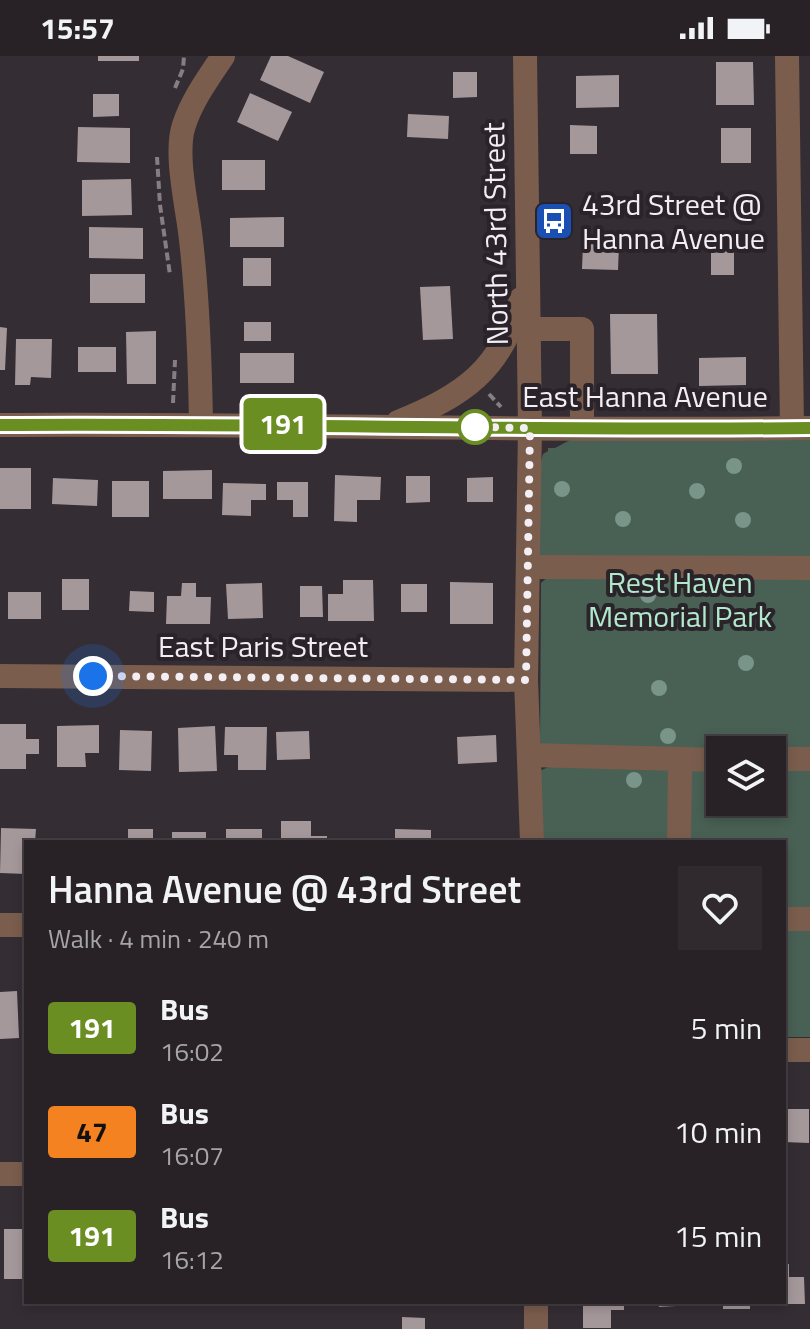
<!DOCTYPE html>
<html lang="en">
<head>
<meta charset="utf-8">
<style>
	:root { --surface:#282227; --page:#302a2f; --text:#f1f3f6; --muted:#a5a4a7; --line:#443f44 }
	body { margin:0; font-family:"Titillium Web",sans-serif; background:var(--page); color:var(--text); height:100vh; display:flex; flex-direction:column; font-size:30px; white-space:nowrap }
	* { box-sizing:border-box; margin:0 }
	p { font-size:26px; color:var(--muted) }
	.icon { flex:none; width:44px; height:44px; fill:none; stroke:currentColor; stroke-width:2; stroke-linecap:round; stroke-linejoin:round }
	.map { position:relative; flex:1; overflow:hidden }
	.drawer { position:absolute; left:24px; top:784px; width:762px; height:464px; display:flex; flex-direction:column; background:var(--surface); border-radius:0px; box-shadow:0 4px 12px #0003,0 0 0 2px var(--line) }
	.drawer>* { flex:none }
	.badge { padding:0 16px; border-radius:6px; font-size:28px; line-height:52px }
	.tools { position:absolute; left:706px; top:680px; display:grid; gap:16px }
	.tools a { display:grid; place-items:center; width:80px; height:80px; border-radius:0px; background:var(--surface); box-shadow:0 4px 12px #0003,0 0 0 2px var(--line); font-size:40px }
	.you { position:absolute; width:40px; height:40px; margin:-20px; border:6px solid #fff; border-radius:50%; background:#1a73e8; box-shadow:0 0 0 12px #1a73e833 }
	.map>.badge { position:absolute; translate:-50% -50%; box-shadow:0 0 0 4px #fff }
	.round { display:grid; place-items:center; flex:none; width:84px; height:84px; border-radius:0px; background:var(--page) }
	.head { display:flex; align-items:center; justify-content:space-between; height:136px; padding:0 24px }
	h1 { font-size:38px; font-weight:600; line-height:60px }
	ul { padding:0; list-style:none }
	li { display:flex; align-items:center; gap:24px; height:104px; padding:0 24px }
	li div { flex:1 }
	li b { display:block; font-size:30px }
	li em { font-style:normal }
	li .badge { min-width:88px; font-weight:700; text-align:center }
	.status { display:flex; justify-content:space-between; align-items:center; height:56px; padding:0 40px; background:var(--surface); direction:ltr }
	.status svg { height:22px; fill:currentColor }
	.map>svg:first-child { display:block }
	.green { fill:#496054; fill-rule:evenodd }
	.building { fill:#a5989b }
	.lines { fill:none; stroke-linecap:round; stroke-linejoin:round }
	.path { stroke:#857f85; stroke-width:4; stroke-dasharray:8 4; stroke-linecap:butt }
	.minor { stroke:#7a5d4d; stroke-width:24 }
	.tree { fill:#799488 }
	.line-casing { stroke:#fff; stroke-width:18 }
	.line { stroke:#6b8e23; stroke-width:12 }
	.walk { stroke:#f3eef3; stroke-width:8; stroke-dasharray:0 14.4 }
	.stop-dot { fill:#fff; stroke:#6b8e23; stroke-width:4 }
	.labels { text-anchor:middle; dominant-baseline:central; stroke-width:8; stroke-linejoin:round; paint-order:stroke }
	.poi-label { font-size:30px; fill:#f3eef3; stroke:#2b232a; text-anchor:start }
	.street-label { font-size:30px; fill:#f3eef3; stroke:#2b232a }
	.park-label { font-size:30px; fill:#b0e9cc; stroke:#2b232a }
</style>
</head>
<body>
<div class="status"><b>15:57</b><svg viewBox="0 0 49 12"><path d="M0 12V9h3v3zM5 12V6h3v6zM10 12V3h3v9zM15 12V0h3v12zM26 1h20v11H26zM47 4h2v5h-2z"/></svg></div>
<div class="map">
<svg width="810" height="1273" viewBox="0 0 810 1273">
	<rect width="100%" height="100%" fill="#352d34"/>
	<path class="green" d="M 570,384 L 810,384 L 810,981 L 784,981 L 784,786 L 540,786 L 539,715 L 551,710 L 540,688 L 541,527 L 549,520 L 540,501 L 540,410 L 543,398 L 548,395 L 548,392 L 555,392 ZM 720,694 L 772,694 L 772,746 L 720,746 Z"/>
	<g class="building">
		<rect x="98" y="0" width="41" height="5"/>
		<polygon points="271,0 288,0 324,16 310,47 260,24"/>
		<polygon points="716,6 753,6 754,49 716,49"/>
		<polygon points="453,16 477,16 477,41 453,42"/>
		<polygon points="619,19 619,51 576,52 576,20"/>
		<polygon points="250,37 292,56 278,85 237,66"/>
		<polygon points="93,38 119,38 119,60 93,61"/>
		<polygon points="408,58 449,60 448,83 407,81"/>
		<polygon points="570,69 597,70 597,98 570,98"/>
		<polygon points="78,71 130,72 130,107 77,106"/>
		<rect x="721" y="72" width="30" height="35"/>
		<rect x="222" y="104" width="43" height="30"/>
		<polygon points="131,123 132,159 82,160 82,124"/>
		<polygon points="284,161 284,191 230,191 230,162"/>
		<polygon points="89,171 143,172 143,203 89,202"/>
		<rect x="711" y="186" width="23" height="33"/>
		<polygon points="583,188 619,189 618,214 582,213"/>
		<rect x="243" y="202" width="28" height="28"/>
		<rect x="90" y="218" width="55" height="29"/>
		<polygon points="450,230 453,283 423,284 420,231"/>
		<polygon points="610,258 657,258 658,318 611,318"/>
		<rect x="244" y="266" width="27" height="19"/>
		<polygon points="0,271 7,272 5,314 0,314"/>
		<polygon points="156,275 156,328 127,328 126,276"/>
		<polygon points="16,283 52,283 51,322 31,321 30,329 15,329"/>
		<rect x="78" y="291" width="38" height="25"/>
		<rect x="240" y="297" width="54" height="30"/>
		<polygon points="746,301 746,329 699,330 699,302"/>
		<rect x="0" y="412" width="31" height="41"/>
		<polygon points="212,414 212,443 163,443 163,415"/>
		<polygon points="335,419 381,421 380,444 357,444 357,466 334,465"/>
		<polygon points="406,420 430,420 430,446 406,447"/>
		<polygon points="493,421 493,446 467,446 467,422"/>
		<polygon points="53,422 98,424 97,450 52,448"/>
		<rect x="112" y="425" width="37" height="36"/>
		<polygon points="277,426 308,426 308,461 293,461 293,444 277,444"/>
		<polygon points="223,427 266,428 266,444 251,444 251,460 222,459"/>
		<rect x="62" y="523" width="27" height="31"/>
		<polygon points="343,524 373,524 374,565 328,565 328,538 343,538"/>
		<polygon points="450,526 493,527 493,568 450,568"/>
		<polygon points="182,527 196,527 196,541 211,541 210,568 166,568 167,540 181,540"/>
		<polygon points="262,527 263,562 228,563 226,528"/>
		<rect x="401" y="528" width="26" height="28"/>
		<polygon points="300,530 322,530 323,561 300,561"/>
		<polygon points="130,535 154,536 154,556 129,555"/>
		<rect x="8" y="536" width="33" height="27"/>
		<polygon points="0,668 26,668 26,683 39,683 39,698 26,698 26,713 0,713"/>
		<polygon points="99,669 99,697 85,697 86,711 57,711 57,670"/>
		<polygon points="215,670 217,715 179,716 178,672"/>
		<polygon points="225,671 267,671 266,714 238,714 238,699 224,699"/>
		<polygon points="120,674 152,675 151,715 119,714"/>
		<polygon points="309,675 310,703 277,704 276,676"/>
		<polygon points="496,679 497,706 458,708 457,681"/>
		<polygon points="281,765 311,765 311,780 327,780 327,786 281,786"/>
		<polygon points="1,772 36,773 35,786 26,786 26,818 0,817"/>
		<rect x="128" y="773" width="25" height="13"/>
		<rect x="226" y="773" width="36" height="13"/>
		<polygon points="395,773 431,774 431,786 395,786"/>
		<rect x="172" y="776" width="34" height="10"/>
		<polygon points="17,935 19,982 0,983 0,936"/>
		<polygon points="784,1053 809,1053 809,1087 784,1086"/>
		<rect x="4" y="1173" width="22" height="50"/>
		<polygon points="789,1208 789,1221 804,1221 805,1248 784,1248 784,1209"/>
		<polygon points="583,1246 624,1246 624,1254 611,1254 611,1272 583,1272"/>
		<polygon points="658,1246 693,1246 693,1249 659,1251"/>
		<rect x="723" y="1246" width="27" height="7"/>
		<polygon points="402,1261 425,1262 425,1273 402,1273"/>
	</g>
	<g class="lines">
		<g class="path">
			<polyline points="175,32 183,13 184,0"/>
			<polyline points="157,101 160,149 170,219"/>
			<polyline points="489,338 501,351"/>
			<polyline points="173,347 175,304"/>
		</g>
		<g class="minor">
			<polyline points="525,0 530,372 526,624 532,786"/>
			<polyline points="787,0 792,372"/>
			<polyline points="528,273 582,273 582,372"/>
			<path d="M 398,366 C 464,339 501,314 521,243"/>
			<path d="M 201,367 C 200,306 198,245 191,184 C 188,153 174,98 184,69 C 192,44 209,21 223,0"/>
			<path d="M 0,369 C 270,367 540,376 810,372"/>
			<polyline points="528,511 810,512"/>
			<polyline points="0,620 526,624"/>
			<polyline points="529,699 720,704"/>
			<polyline points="772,703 810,703"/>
			<polyline points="679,786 680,704"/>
			<polyline points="784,863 810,863"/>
			<polyline points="0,869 26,869"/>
			<polyline points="784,994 810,994"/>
			<polyline points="0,1118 26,1118"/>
			<polyline points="536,1246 536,1273"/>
		</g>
	</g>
	<g class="tree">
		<circle cx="734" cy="410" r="8"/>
		<circle cx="562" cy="433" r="8"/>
		<circle cx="697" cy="435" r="8"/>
		<circle cx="623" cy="463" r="8"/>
		<circle cx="743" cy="464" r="8"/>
		<circle cx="648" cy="539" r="8"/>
		<circle cx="746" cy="607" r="8"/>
		<circle cx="659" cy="632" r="8"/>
		<circle cx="668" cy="680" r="8"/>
		<circle cx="634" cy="724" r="8"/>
	</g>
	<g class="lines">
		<defs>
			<path id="line" d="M 0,369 C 270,367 540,375 810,372"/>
		</defs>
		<use href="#line" class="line-casing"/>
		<use href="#line" class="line"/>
		<polyline class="walk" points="93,620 526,624 530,372 475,371"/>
	</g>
	<defs>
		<symbol id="bus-square" viewBox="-11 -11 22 22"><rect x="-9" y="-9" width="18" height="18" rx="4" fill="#1a4fb4" stroke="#2b232a"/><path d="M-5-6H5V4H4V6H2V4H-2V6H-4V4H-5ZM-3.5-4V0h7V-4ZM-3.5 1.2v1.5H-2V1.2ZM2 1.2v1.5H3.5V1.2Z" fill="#fff"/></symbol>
	</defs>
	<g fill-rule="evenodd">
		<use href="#bus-square" x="532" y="143" width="44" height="44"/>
	</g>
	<circle class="stop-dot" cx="475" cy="371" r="16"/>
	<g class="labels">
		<g class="poi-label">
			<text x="582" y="148">43rd Street @<tspan x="582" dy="34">Hanna Avenue</tspan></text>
		</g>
		<g class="street-label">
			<text transform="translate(495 178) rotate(-91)">North 43rd Street</text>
			<text x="645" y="340">East Hanna Avenue</text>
			<text x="263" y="590">East Paris Street</text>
		</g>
		<g class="park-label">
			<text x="680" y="526">Rest Haven<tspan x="680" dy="34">Memorial Park</tspan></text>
		</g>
	</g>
</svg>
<div class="tools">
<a><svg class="icon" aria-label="layers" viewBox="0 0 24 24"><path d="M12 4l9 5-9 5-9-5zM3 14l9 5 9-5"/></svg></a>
</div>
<div class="you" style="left:93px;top:620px"></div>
<b class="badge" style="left:283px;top:368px;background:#6b8e23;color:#fff">191</b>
<section class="drawer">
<div class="head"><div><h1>Hanna Avenue @ 43rd Street</h1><p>Walk · 4 min · 240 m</p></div><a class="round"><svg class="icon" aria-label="heart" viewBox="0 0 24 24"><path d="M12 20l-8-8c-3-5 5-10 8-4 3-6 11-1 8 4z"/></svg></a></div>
<ul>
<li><span class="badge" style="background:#6b8e23;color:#fff">191</span><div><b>Bus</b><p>16:02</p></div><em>5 min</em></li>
<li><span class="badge" style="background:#f58220;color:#111">47</span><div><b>Bus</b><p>16:07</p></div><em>10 min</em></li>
<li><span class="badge" style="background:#6b8e23;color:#fff">191</span><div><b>Bus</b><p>16:12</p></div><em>15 min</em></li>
</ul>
</section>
</div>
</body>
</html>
